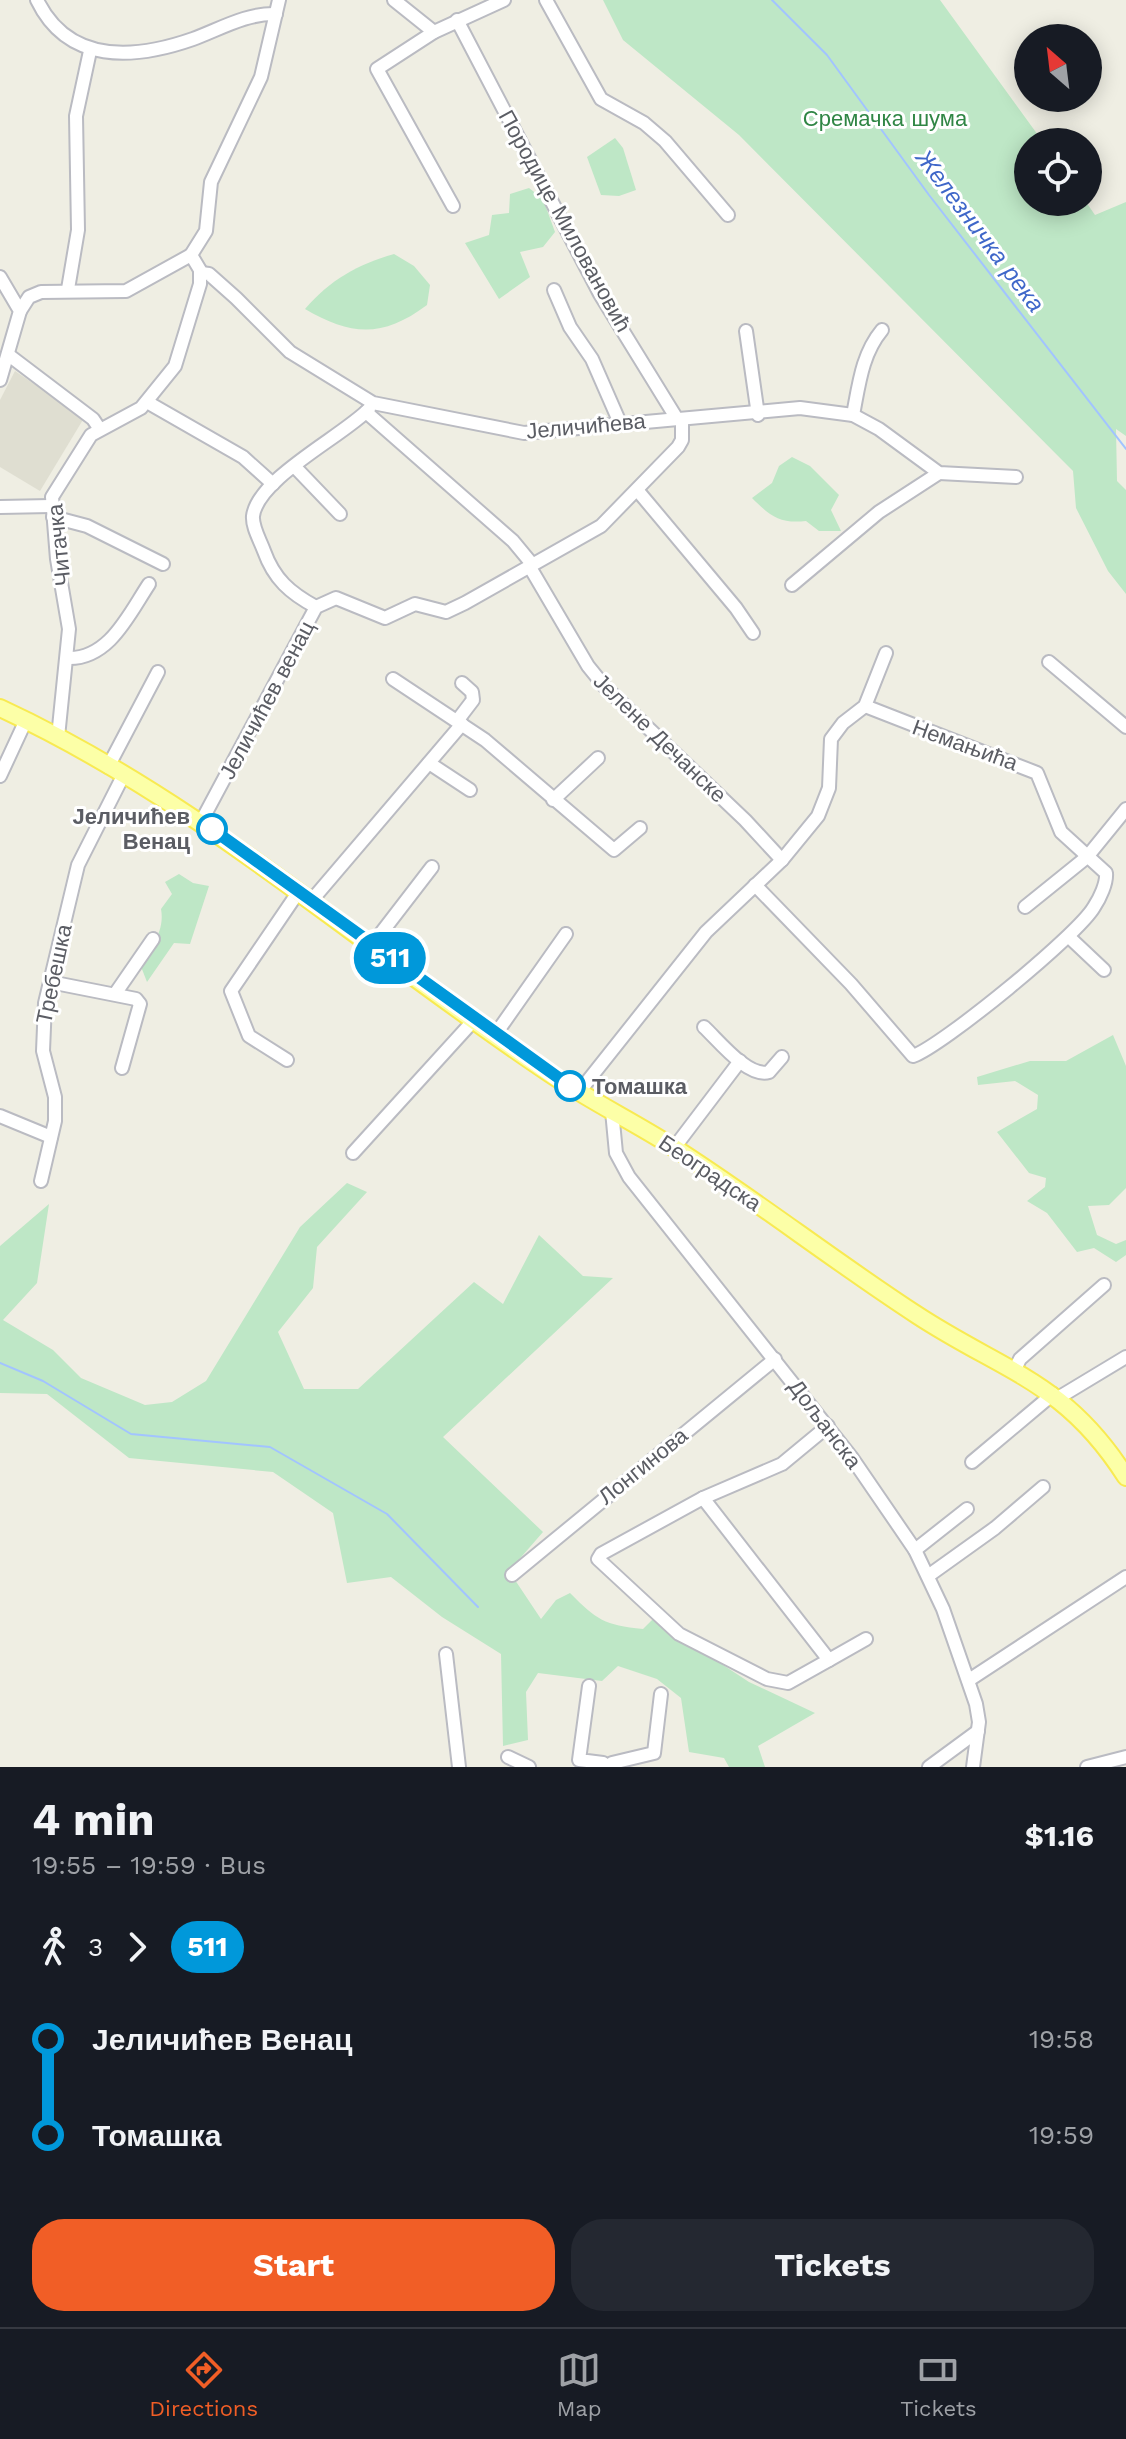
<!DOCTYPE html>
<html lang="en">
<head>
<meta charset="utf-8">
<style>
	:root { --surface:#171b24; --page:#242831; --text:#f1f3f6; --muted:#9ea1a6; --line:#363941; --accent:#f15e26 }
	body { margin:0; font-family:"Work Sans",sans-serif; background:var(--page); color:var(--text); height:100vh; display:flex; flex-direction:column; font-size:30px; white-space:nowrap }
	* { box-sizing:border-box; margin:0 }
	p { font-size:26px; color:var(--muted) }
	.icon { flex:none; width:44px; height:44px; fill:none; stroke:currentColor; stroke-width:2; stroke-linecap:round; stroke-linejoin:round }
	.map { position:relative; height:1767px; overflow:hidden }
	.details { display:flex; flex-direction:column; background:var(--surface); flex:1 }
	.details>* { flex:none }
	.badge { padding:0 16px; border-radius:26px; font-size:28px; line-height:52px }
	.needle { width:52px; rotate:332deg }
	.fabs { position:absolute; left:1014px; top:24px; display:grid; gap:16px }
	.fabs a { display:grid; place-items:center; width:88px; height:88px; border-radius:50%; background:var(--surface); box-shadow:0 4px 20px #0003; font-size:40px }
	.map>.badge { position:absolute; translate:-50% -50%; box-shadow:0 0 0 4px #fff }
	.legs { display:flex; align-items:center; gap:12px; height:88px; padding:0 32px; font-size:26px }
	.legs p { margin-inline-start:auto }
	.overview { display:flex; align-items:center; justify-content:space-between; height:136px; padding:0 32px }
	h1 { font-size:44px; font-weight:700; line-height:60px }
	.button { display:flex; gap:16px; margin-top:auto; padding:16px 32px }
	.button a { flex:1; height:92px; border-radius:32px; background:var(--accent); color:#fff; font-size:32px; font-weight:700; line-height:92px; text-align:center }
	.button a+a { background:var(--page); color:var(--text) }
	ul { padding:0 32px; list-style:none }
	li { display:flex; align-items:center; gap:28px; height:96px; font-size:30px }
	li i { display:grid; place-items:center; width:12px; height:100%; margin:0 10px; background:currentColor }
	li i::after { content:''; width:20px; height:20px; margin:-10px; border:6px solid; border-radius:50%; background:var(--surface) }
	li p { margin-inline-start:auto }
	li:first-child i { background:linear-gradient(#0000 50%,currentColor 0) }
	li:last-child i { background:linear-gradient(currentColor 50%,#0000 0) }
	.menu { display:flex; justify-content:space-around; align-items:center; height:112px; border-top:2px solid var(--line); background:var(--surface); font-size:22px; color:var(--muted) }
	.menu a { display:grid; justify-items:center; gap:4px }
	.menu .active { color:var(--accent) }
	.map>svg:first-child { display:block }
	.education { fill:#dfded1 }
	.green { fill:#bee7c6 }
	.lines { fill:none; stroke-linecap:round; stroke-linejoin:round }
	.stream { stroke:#a2c4ff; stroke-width:2 }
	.minor-casing { stroke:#babbc2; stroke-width:16 }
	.major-casing { stroke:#f8ea52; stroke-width:20 }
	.minor { stroke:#fff; stroke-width:12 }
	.major { stroke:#fcffa7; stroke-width:16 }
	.line-1-casing { stroke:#fff; stroke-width:18 }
	.line-1 { stroke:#0098da; stroke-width:12 }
	.stop-1-dot { fill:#fff; stroke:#0098da; stroke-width:4 }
	.labels { text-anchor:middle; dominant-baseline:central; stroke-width:6; stroke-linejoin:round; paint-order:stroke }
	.park-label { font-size:22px; fill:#308645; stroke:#fff }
	.street-label { font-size:22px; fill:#5b5d64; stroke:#fff }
	.stop-label { font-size:22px; font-weight:bold; fill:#5b5d64; stroke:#fff; text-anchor:end }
	.water-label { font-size:24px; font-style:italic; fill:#3f67c9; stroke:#fff }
</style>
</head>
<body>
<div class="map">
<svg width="1126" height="1767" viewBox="0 0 1126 1767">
	<rect width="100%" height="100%" fill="#efeee3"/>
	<polygon class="education" points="15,371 84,418 40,491 0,467 0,400"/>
	<g class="green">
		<polygon points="603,0 940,0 1043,142 1028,142 1028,202 1086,202 1095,215 1126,202 1126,436 1116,429 1117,481 1126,490 1126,594 1108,571 1076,508 1073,471 739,135 623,40"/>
		<polygon points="615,138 623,148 636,190 619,196 601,195 587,157"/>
		<polygon points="529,188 543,199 555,232 543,247 520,252 530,277 499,299 465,243 489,235 492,215 509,213 510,194"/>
		<path d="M 394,254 L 414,266 L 430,285 L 427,305 C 383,338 351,336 305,309 C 331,279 357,265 394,254 Z"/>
		<path d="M 792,457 L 810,466 L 839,495 L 831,510 L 841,531 L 819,531 L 806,521 C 780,524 770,516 752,498 L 772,483 L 779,466 Z"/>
		<path d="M 179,874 L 193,883 L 209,886 L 190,944 L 174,943 L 147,982 L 140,964 C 152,946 165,931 161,909 L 172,894 L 165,882 Z"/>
		<polygon points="1113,1035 1126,1066 1126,1188 1109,1205 1088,1206 1097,1235 1116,1244 1126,1240 1126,1255 1116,1262 1094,1248 1077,1252 1047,1213 1027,1201 1045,1187 1046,1178 1029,1173 997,1132 1037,1109 1038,1095 1015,1081 978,1085 977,1077 1030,1061 1066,1061"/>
		<path d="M 347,1183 L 367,1192 L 317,1247 L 313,1288 L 278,1332 L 304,1389 L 358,1389 L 474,1282 L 503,1304 L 539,1235 L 583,1276 L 613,1278 L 443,1437 L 543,1532 L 509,1571 L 541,1619 L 556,1600 L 570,1593 C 597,1620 604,1625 643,1629 L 653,1619 L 749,1682 L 815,1713 L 758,1746 L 765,1767 L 729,1767 L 724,1758 L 689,1752 L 681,1698 L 657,1679 L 618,1666 L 602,1681 L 538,1673 L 526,1692 L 528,1740 L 503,1746 L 501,1654 L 442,1617 L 391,1577 L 347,1583 L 333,1513 L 273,1472 L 129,1458 L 47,1394 L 0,1393 L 0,1246 L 49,1204 L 37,1283 L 3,1320 L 53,1350 L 81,1378 L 145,1405 L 172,1402 L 206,1381 L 300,1227 Z"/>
	</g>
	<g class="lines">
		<g class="stream">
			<polyline points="772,0 827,55 929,195 1126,449"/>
			<polyline points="0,1363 43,1381 131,1434 270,1447 387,1514 478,1607"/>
		</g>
		<defs>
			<g id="minor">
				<path d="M 37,0 C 68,64 133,60 193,39 C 220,29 247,13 276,14"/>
				<polyline points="394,0 434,32"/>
				<polyline points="546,0 601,99 644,123 665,141 728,215"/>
				<polyline points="457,20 600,294 677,419"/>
				<polyline points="453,206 377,69 434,32 504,0"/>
				<polyline points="201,273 209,274 236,298 290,352 373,403 524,433 800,408 853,415 879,429 939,473 1016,477"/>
				<polyline points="0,277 20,311 0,380"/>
				<polyline points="68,289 78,230 76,116 90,51"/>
				<polyline points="554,290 570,327 592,359 620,423"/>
				<polyline points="20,311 29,297 41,292 126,291 191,255"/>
				<polyline points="746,331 758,415"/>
				<polyline points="10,356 93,419 99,428"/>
				<polyline points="147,402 243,457 273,484"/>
				<polyline points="366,412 513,541 532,564 531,569 588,666 605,687 745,820 782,860"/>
				<path d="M 853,415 C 859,384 862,354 882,330"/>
				<polyline points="295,467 340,514"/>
				<polyline points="638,491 736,608 753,633"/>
				<polyline points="0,507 51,506"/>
				<polyline points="53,517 87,526 163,564"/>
				<polyline points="792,585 879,512 939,473"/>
				<path d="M 316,607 C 290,593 274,579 264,551 C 260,540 252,527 253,516 C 258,478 343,436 369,409"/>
				<path d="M 67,658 C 109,660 129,614 149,584"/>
				<polyline points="1049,662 1126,727"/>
				<polyline points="393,679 485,740 614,850 640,828"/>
				<polyline points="457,721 473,700 472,692 462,683"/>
				<polyline points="58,737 69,629 57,559 52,497 91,435 141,408 175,366 200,284 200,270 191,255 206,231 211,182 261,77 279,0"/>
				<polyline points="429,763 470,790"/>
				<polyline points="108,767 158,672"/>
				<polyline points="0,776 26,720"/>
				<polyline points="553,800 598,758"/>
				<polyline points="201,822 316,607 336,598 385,618 415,604 446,612 465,603 601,526 678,447 682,440 682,419"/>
				<path d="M 755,885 L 851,984 L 913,1056 C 942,1046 1078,935 1094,907 C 1100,898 1107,883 1106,873 L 1061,832 L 1037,773 L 865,706"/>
				<polyline points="312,900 462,724"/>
				<polyline points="1025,907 1087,857 1126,809"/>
				<polyline points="1069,937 1104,970"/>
				<polyline points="372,945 432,867"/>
				<polyline points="50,982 136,999 140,1004 122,1068"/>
				<polyline points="115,994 153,939"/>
				<path d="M 704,1027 C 719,1041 748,1078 769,1072 L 782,1057"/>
				<polyline points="495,1035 566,934"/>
				<polyline points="287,1060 249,1036 231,991 299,891"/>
				<polyline points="579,1092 706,932 782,860 818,816 829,788 831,739 843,723 865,706 886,653"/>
				<polyline points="612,1111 616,1153 629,1177 852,1458 915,1550 943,1609 976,1704 979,1722 973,1767"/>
				<polyline points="0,1116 51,1137"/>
				<polyline points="674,1148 740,1061"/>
				<polyline points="353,1153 474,1020"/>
				<polyline points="41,1181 55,1121 55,1097 43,1051 45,1003 78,865 123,776"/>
				<polyline points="1015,1369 1020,1359 1104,1285"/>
				<polyline points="1058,1398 1126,1357"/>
				<polyline points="828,1426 782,1464 703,1498 601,1554 598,1559 679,1634 767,1679 788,1683 829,1660"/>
				<polyline points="972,1462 1053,1394"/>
				<polyline points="703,1498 829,1660 866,1639"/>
				<polyline points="915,1550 967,1509"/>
				<polyline points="512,1575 775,1359"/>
				<polyline points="928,1576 995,1528 1043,1487"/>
				<polyline points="446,1654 459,1767"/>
				<polyline points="969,1680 1126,1577"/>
				<polyline points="589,1686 579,1760 603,1763 609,1767 612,1763 654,1753 661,1694"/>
				<polyline points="508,1757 529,1767"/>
				<polyline points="929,1767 978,1731"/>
				<polyline points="1087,1767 1126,1757"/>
			</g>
			<path id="major" d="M 0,708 C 201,801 366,951 549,1073 C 589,1100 632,1121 673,1147 C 756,1200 834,1261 917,1315 C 1004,1372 1065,1381 1126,1477"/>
		</defs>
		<use href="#minor" class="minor-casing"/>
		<use href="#major" class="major-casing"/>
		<use href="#minor" class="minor"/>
		<use href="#major" class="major"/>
	</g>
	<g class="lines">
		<defs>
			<polyline id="line-1" points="212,829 570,1086"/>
		</defs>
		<use href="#line-1" class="line-1-casing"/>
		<use href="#line-1" class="line-1"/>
	</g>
	<g class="stop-1-dot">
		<circle cx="212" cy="829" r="14"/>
		<circle cx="570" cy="1086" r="14"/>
	</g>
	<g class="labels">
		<g class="park-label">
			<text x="885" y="118">Сремачка шума</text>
		</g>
		<g class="street-label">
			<text transform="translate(565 221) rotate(61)">Породице Миловановић</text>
			<text transform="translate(586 426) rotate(-5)">Јеличићева</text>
			<text transform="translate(59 545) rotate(-96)">Читачка</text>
			<text transform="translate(267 700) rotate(-62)">Јеличићев венац</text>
			<text transform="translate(660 738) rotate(44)">Јелене Дечанске</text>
			<text transform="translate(965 745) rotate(20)">Немањића</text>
			<text transform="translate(54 974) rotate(-78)">Требешка</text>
			<text transform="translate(710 1173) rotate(34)">Београдска</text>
			<text transform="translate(825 1424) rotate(53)">Дољанска</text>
			<text transform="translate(643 1466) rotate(-39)">Лонгинова</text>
		</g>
		<g class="stop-label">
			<text x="190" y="816">Јеличићев<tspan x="190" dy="25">Венац</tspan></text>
			<text x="592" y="1086" text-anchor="start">Томашка</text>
		</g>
		<g class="water-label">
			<text transform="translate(980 231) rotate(53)">Железничка река</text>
		</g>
	</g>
</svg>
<div class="fabs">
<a><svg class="needle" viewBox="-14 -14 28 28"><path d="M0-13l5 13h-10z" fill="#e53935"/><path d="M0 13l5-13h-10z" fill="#9ea1a6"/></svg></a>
<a><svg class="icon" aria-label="locate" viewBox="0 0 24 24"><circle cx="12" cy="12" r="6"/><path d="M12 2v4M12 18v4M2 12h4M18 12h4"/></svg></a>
</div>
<b class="badge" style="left:390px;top:958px;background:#0098da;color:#fff">511</b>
</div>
<section class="details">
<div class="overview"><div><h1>4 min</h1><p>19:55 – 19:59 · Bus</p></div><b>$1.16</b></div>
<div class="legs"><svg class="icon" aria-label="walk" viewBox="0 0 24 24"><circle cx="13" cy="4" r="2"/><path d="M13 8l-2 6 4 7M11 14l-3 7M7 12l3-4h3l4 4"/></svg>3<svg class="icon" aria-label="forward" viewBox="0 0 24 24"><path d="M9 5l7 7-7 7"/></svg><b class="badge" style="background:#0098da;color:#fff">511</b></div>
<ul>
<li><i style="color:#0098da"></i><b>Јеличићев Венац</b><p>19:58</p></li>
<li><i style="color:#0098da"></i><b>Томашка</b><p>19:59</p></li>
</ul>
<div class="button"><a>Start</a><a>Tickets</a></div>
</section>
<nav class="menu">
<a class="active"><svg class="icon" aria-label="directions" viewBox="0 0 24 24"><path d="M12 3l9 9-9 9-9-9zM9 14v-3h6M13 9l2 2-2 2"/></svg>Directions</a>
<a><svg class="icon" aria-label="map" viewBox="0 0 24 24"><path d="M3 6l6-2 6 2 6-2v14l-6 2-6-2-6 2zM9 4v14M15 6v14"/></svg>Map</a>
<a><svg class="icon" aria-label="tickets" viewBox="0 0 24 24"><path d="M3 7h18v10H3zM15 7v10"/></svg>Tickets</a>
</nav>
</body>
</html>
